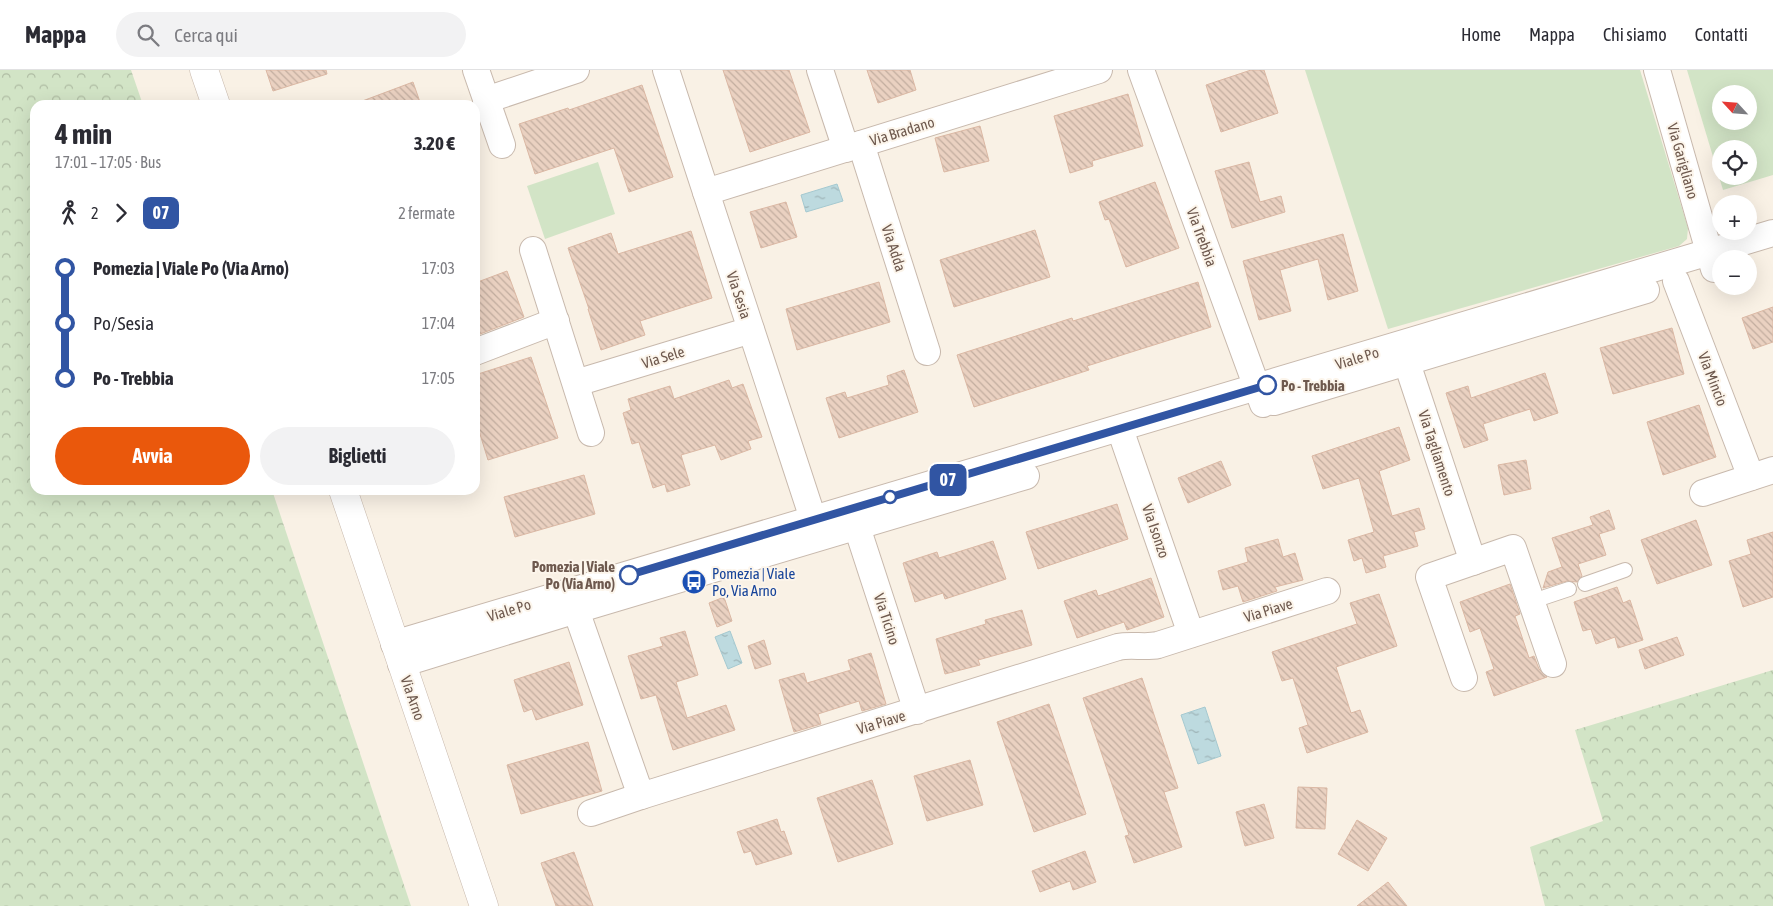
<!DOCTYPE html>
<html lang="it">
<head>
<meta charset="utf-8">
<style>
	:root { --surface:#fff; --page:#f2f2f3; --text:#2b2b33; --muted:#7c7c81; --line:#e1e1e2; --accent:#ea580c }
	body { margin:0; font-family:"Asap Condensed",sans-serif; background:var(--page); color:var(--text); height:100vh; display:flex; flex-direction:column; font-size:19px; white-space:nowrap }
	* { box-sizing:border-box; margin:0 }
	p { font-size:16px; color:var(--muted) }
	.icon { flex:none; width:28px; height:28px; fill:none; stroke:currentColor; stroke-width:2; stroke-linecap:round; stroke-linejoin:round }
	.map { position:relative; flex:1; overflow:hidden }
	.panel { position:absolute; left:30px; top:30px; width:450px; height:395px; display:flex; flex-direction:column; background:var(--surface); border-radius:15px; box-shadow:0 5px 20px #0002 }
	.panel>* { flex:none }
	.badge { padding:0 10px; border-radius:8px; font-size:18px; line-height:32px }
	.needle { width:32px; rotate:296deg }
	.fabs { position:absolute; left:1712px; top:15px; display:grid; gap:10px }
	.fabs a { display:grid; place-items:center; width:45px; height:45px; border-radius:50%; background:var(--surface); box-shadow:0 5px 20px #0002; font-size:25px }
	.map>.badge { position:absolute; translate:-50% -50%; box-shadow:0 0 0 2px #fff }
	.legs { display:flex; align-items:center; gap:8px; height:55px; padding:0 25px; font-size:16px }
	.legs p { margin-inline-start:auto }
	.summary { display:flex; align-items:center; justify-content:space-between; height:85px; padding:0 25px }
	h1 { font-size:28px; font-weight:700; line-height:38px }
	.button { display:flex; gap:10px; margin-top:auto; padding:10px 25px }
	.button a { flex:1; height:58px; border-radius:30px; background:var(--accent); color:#fff; font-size:20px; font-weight:700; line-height:58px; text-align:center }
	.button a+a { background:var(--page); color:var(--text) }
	ul { padding:0 25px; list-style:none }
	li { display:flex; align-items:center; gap:18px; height:55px; font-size:19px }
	li i { display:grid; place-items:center; width:8px; height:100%; margin:0 6px; background:currentColor }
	li i::after { content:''; width:12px; height:12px; margin:-6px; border:4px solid; border-radius:50%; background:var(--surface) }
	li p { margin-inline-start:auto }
	li:first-child i { background:linear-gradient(#0000 50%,currentColor 0) }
	li:last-child i { background:linear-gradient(currentColor 50%,#0000 0) }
	header { display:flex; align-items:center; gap:30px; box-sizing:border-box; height:70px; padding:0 25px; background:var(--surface); border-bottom:1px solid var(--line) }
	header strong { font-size:24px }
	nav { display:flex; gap:28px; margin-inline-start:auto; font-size:18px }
	.search { width:350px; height:45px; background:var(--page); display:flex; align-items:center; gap:12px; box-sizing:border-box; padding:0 18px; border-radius:28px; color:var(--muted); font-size:19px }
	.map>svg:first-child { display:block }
	.grass { fill:#d2e4c6; fill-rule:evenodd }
	.forest { fill:url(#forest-crowns) }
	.water { fill:url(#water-ripples); stroke:#a5c9d0 }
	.building { fill:url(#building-back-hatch); stroke:#dbb8a4 }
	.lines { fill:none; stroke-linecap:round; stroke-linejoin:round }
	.service-casing { stroke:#c8b9ad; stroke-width:16 }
	.minor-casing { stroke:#c8b9ad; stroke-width:28 }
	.tertiary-casing { stroke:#c8b9ad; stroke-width:29 }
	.service { stroke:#fff; stroke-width:14 }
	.minor { stroke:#fff; stroke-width:26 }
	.tertiary { stroke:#fff; stroke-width:28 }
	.line-1-casing { stroke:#fff; stroke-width:11 }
	.line-1 { stroke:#3155a3; stroke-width:8 }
	.stop-1-dot { fill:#fff; stroke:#3155a3; stroke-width:2.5 }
	.labels { text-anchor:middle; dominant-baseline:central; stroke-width:4; stroke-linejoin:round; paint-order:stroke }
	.street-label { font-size:15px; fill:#6e594e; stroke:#fcf5eb }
	.stop-label { font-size:15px; font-weight:bold; fill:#6e594e; stroke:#fcf5eb; text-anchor:start }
	.transit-label { font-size:15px; fill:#164399; stroke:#fcf5eb; text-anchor:start }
</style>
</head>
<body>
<header>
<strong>Mappa</strong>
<div class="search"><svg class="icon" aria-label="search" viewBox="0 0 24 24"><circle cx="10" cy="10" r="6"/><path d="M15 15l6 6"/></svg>Cerca qui</div>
<nav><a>Home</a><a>Mappa</a><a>Chi siamo</a><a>Contatti</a></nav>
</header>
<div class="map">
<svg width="1773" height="836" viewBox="0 0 1773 836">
	<defs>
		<pattern id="forest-crowns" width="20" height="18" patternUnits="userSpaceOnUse" patternTransform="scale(1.25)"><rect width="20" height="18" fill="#d2e4c6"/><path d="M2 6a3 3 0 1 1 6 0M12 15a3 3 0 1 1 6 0" fill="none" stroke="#afbca3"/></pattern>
		<pattern id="water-ripples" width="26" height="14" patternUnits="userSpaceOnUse" patternTransform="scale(1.25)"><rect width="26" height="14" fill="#bddadf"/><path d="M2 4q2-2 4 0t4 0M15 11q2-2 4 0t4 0" fill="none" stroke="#9eb4b7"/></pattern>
		<pattern id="building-back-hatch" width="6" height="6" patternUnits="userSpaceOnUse" patternTransform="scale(1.25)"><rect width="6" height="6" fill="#ead1c1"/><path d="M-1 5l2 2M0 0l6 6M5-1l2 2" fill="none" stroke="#c2ad9f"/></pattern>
	</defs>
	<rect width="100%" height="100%" fill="#f9f1e5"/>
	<g class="grass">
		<polygon points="1305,0 1640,0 1688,158 1687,169 1679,176 1388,259"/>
		<path d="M 1687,0 L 1773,0 L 1773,105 L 1723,120 ZM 1721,24 L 1749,24 L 1749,51 L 1721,51 ZM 1721,79 L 1749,79 L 1749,106 L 1721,106 Z"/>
		<polygon points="598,92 615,144 545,169 527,116"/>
	</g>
	<g class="forest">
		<polygon points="0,0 131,0 143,35 35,35 35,420 272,420 411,836 0,836"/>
		<polygon points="1773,600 1773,836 1545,836 1530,777 1603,751 1575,660"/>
	</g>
	<g class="water">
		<polygon points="837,114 843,131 806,142 801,125"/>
		<polygon points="730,561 742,593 728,599 715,567"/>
		<polygon points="1205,637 1221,686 1198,694 1181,645"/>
	</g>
	<g class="building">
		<polygon points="266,0 326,0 327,4 273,21"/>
		<polygon points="723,0 789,0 810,62 750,82"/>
		<polygon points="867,0 910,0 916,20 878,33"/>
		<polygon points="1251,0 1264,0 1278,43 1221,62 1206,15"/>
		<polygon points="413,12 421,35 357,35 357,33"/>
		<polygon points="642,15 673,107 629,122 614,78 535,104 519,54 568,38 569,40"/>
		<polygon points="1128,24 1143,76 1092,91 1093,96 1070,103 1054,46"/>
		<polygon points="980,56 989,91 944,102 935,68"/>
		<polygon points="1249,92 1260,132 1281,126 1285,142 1232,158 1215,101"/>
		<polygon points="1155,112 1179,178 1126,197 1109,149 1105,150 1099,132"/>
		<polygon points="786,132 797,167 761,178 750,142"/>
		<polygon points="1035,160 1050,207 954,237 940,190"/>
		<polygon points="691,161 712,228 640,251 645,265 601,280 588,239 589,239 568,178 611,163 618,184"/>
		<polygon points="1343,164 1358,221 1328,230 1318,189 1280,200 1291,241 1259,250 1243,191"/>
		<polygon points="507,201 524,247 475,266 475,213"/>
		<polygon points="879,212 890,252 797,280 786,239"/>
		<polygon points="1198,212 1211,257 1087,296 1089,300 974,337 957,285 1072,248 1073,251"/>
		<polygon points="1773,237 1773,272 1753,279 1742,248"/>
		<polygon points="1672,258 1684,304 1613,324 1600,278"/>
		<polygon points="531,287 558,368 488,390 475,348 475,305"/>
		<polygon points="904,300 918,342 839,368 826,328 845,322 847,328 889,315 887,306"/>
		<polygon points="1545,303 1558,343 1534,351 1530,339 1483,354 1488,370 1464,378 1446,323 1468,316 1471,328"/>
		<polygon points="729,310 732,318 743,314 762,367 748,371 751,379 721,390 715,375 681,385 690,415 667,422 665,414 653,418 639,372 632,374 623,343 631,340 628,329 670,316 674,329"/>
		<polygon points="1699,335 1716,387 1663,405 1647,352"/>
		<polygon points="1399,357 1410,390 1379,401 1392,446 1419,438 1425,459 1414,462 1418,476 1383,486 1386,497 1366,503 1362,488 1354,491 1348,470 1374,462 1359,408 1323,419 1312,386"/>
		<polygon points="1526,390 1531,419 1504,425 1498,395"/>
		<polygon points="1221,391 1231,415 1188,433 1178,408"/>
		<polygon points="584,405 595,444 515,467 504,427"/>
		<polygon points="1117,434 1128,469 1038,499 1026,462"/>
		<polygon points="1609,440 1615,459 1599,464 1606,485 1578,494 1582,506 1577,512 1567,511 1543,518 1548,502 1562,497 1552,468 1593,455 1590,447"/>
		<polygon points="1696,450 1712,495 1657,514 1641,470"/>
		<polygon points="1773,462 1773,527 1743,537 1729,491 1751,484 1747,470"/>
		<polygon points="1278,469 1283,487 1295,483 1303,510 1275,517 1277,521 1243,532 1238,516 1223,520 1218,501 1248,492 1245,478"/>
		<polygon points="993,471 1006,509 945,529 943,523 915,532 903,493 937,482 939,488"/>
		<polygon points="1151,508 1164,547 1127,560 1124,552 1077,568 1064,531 1096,520 1098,526"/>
		<polygon points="1510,514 1520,544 1515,546 1529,588 1534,586 1539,599 1547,607 1494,626 1486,602 1494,599 1480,558 1470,562 1460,532"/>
		<polygon points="1617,517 1623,533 1630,530 1643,570 1618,578 1615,567 1596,574 1591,559 1583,561 1574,532"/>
		<polygon points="1379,524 1397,576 1336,597 1351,643 1360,640 1368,662 1307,683 1299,658 1308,655 1293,608 1282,611 1272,582 1357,554 1350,533"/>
		<polygon points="724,527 732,551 717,557 709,533"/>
		<polygon points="1022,540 1032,575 978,590 980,595 945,604 936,569 986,554 985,550"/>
		<polygon points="685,561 698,605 676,612 687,648 726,635 735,660 673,680 656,625 641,629 628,586 663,576 660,568"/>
		<polygon points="1677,567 1684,585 1645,599 1639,580"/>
		<polygon points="764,570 771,594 755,599 748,576"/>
		<polygon points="871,583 886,634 862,641 859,631 818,644 821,654 794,662 779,610 804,603 807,613 851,600 848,590"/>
		<polygon points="569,592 583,635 536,650 532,639 524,642 514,610"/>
		<polygon points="1142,608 1178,718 1164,722 1182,777 1134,793 1125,766 1129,765 1083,628"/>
		<polygon points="1049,634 1086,744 1034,762 997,652"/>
		<polygon points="588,672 602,721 521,744 507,695"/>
		<polygon points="970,690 983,735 927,751 914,706"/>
		<polygon points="872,710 893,774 838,792 817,728"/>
		<polygon points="1298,717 1327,718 1325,759 1296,758"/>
		<polygon points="1264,734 1274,768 1245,776 1236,742"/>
		<polygon points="777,749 781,762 784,761 792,784 756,795 751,781 744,783 737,762"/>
		<polygon points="1357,750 1387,768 1368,801 1338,784"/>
		<polygon points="1085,781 1096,812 1073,820 1070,811 1040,822 1032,801"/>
		<polygon points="574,782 593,836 556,836 541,793"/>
		<polygon points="1388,812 1407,836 1357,836"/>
	</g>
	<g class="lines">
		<defs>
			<g id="service">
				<polyline points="1585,514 1625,500"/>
				<polyline points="1545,527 1569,519"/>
			</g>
			<g id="minor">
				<polyline points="476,0 502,75"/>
				<polyline points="666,0 819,467"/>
				<polyline points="820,0 846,79"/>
				<polyline points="1141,0 1263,334"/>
				<polyline points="1657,0 1714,199"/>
				<polyline points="486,30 576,0"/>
				<polyline points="861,74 927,282"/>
				<polyline points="706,122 1099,0"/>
				<polyline points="533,180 591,363"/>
				<polyline points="1676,211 1751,407"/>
				<polyline points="1401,275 1473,492"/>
				<polyline points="475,282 556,251"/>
				<polyline points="576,313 751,260"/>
				<polyline points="1274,332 1646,220"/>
				<polyline points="1120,359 1191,564"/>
				<polyline points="1703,423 1773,400"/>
				<polyline points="857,457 917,641"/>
				<path d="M 570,523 L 641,726 L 1118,577 C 1131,574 1145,578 1158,575 L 1327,521"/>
				<polyline points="394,574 1773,163"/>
				<polyline points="401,594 576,540 1026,406"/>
				<polyline points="1464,608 1429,507 1513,478 1553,594"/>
				<polyline points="591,743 641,726"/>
			</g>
			<g id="tertiary">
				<polyline points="204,0 216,35"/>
				<polyline points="343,420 484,836"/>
			</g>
		</defs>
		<use href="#service" class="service-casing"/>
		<use href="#minor" class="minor-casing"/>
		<use href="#tertiary" class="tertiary-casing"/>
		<use href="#service" class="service"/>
		<use href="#minor" class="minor"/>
		<use href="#tertiary" class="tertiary"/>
	</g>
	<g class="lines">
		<defs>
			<polyline id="line-1" points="629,505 1267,315"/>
		</defs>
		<use href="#line-1" class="line-1-casing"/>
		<use href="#line-1" class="line-1"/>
	</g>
	<defs>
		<symbol id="bus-disc" viewBox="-11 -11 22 22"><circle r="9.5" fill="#1a4fb4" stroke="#fcf5eb"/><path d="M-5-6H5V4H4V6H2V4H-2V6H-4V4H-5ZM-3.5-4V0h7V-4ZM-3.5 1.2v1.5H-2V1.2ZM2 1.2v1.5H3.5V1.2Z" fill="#fff"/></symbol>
	</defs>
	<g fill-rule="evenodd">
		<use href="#bus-disc" x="680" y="498" width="28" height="28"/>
	</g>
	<g class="stop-1-dot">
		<circle cx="1267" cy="315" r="9"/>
		<circle cx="890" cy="427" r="6"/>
		<circle cx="629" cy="505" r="9"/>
	</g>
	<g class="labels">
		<g class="street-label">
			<text transform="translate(902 61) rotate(-17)">Via Bradano</text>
			<text transform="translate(1683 91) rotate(74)">Via Garigliano</text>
			<text transform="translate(1202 167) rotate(70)">Via Trebbia</text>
			<text transform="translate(894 178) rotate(72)">Via Adda</text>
			<text transform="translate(739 225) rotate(72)">Via Sesia</text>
			<text transform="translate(663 287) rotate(-17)">Via Sele</text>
			<text transform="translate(1357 288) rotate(-17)">Viale Po</text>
			<text transform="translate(1713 309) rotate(69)">Via Mincio</text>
			<text transform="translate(1437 383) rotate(72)">Via Tagliamento</text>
			<text transform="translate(1156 461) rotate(71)">Via Isonzo</text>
			<text transform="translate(509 540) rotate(-17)">Viale Po</text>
			<text transform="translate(1268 540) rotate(-17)">Via Piave</text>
			<text transform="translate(887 549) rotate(72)">Via Ticino</text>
			<text transform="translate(413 628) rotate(71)">Via Arno</text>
			<text transform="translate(881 652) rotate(-17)">Via Piave</text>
		</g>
		<g class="stop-label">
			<text x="1281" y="315">Po - Trebbia</text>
			<text x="615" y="496" text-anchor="end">Pomezia | Viale<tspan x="615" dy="17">Po (Via Arno)</tspan></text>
		</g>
		<g class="transit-label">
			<text x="712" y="503">Pomezia | Viale<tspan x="712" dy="17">Po, Via Arno</tspan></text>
		</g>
	</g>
</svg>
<div class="fabs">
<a><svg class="needle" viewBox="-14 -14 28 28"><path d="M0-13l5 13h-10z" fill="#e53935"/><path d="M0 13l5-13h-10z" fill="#7c7c81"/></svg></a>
<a><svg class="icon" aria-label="locate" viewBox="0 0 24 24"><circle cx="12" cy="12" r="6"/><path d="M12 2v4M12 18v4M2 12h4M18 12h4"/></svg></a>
<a>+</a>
<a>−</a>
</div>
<b class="badge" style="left:948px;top:410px;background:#3155a3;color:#fff">07</b>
<section class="panel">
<div class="summary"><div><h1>4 min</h1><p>17:01 – 17:05 · Bus</p></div><b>3.20 €</b></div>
<div class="legs"><svg class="icon" aria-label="walk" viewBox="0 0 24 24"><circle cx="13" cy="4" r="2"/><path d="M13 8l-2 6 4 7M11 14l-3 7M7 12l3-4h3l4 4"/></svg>2<svg class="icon" aria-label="forward" viewBox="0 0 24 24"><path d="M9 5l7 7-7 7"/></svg><b class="badge" style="background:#3155a3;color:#fff">07</b><p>2 fermate</p></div>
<ul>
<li><i style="color:#3155a3"></i><b>Pomezia | Viale Po (Via Arno)</b><p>17:03</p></li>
<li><i style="color:#3155a3"></i><span>Po/Sesia</span><p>17:04</p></li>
<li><i style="color:#3155a3"></i><b>Po - Trebbia</b><p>17:05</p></li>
</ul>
<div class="button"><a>Avvia</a><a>Biglietti</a></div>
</section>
</div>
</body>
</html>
